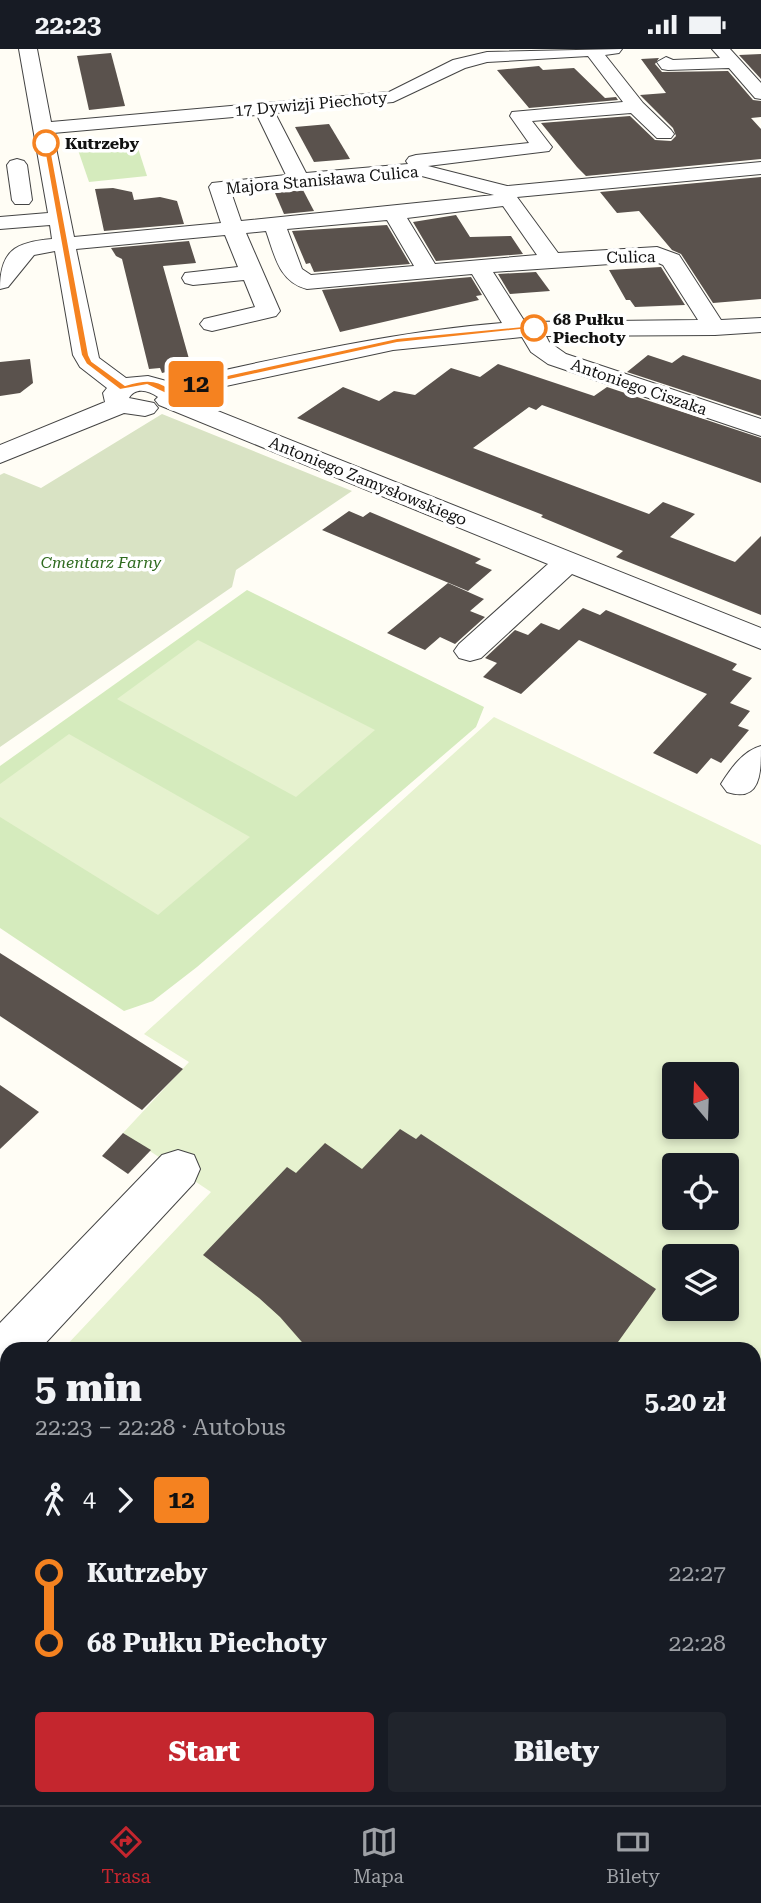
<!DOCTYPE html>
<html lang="pl">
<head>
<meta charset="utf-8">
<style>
	:root { --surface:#171b24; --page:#20242c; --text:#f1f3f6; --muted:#9ea1a6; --line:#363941; --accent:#c4262e }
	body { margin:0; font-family:"Roboto Serif",serif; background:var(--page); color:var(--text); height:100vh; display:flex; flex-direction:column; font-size:26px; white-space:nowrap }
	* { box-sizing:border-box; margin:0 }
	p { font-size:23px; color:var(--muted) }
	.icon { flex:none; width:38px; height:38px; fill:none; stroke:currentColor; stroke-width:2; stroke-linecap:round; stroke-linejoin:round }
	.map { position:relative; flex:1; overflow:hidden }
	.drawer { position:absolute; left:0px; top:1293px; width:761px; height:464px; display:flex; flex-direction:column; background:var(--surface); border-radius:21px 21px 0 0; box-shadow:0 4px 10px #0003 }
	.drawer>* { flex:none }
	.badge { padding:0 14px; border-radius:5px; font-size:24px; line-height:46px }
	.needle { width:46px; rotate:341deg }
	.controls { position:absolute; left:662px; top:1013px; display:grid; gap:14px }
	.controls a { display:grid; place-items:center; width:77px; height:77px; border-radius:7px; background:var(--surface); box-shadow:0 4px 10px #0003; font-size:35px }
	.map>.badge { position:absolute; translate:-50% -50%; box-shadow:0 0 0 4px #fff }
	.legs { display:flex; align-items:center; gap:10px; height:77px; padding:0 35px; font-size:23px }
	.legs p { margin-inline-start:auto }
	.overview { display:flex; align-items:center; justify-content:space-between; height:119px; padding:0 35px }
	h1 { font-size:38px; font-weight:800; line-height:52px }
	.button { display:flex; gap:14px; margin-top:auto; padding:14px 35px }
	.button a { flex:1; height:80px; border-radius:7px; background:var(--accent); color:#fff; font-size:28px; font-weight:800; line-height:80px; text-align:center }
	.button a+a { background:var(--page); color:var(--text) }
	ul { padding:0 35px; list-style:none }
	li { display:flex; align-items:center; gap:24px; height:70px; font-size:26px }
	li i { display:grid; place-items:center; width:10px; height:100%; margin:0 9px; background:currentColor }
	li i::after { content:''; width:18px; height:18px; margin:-9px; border:5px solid; border-radius:50%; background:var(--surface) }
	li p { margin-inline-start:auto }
	li:first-child i { background:linear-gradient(#0000 50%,currentColor 0) }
	li:last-child i { background:linear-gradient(currentColor 50%,#0000 0) }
	.status { display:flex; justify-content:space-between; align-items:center; height:49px; padding:0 35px; background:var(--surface); direction:ltr }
	.status svg { height:19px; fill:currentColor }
	.dock { display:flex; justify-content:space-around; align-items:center; height:98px; border-top:2px solid var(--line); background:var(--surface); font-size:19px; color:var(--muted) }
	.dock a { display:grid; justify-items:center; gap:4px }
	.dock .on { color:var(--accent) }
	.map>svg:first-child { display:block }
	.green { fill:#d5ebbd }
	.cemetery { fill:#d9e3c4 }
	.pitch { fill:#e6f2cf; fill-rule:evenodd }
	.building { fill:#5a524d }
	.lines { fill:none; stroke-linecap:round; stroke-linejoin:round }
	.minor-casing { stroke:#444; stroke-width:2 }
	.minor { fill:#fff; fill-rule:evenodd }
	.line-1 { fill:#f58220; stroke:#fff; stroke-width:2 }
	.stop-1-dot { fill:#fff; stroke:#f58220; stroke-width:3.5 }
	.labels { text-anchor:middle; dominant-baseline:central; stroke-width:7; stroke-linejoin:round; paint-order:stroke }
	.far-street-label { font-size:16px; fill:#111; stroke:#fff }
	.far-stop-label { font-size:16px; font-weight:bold; fill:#111; stroke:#fff; text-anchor:start }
	.far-park-label { font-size:16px; font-style:italic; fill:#2f6b1f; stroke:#fff }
</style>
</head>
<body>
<div class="status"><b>22:23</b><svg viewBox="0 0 49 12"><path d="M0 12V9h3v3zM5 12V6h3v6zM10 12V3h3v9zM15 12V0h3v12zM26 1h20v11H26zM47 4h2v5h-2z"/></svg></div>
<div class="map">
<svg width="761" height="1756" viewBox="0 0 761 1756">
	<rect width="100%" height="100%" fill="#fffdf5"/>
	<g class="green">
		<polygon points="137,96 147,127 89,133 78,101"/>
		<polygon points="247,541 484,658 476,678 197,918 153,952 124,962 0,879 0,717"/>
	</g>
	<polygon class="cemetery" points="162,365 352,442 236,521 232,538 0,698 0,426 4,424 41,439"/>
	<g class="pitch">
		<polygon points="198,591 375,681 296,748 117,650"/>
		<path d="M 494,668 L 761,796 L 761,1756 L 554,1756 L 547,1750 L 754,1750 L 754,1300 L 63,1300 L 211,1143 L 123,1084 L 189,1013 L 144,985 ZM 674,1026 L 726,1026 L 726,1078 L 674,1078 ZM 674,1116 L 726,1116 L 726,1169 L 674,1169 ZM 674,1208 L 726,1208 L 726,1260 L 674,1260 Z"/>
		<polygon points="69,685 250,788 158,866 0,768 0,735"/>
	</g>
	<g class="building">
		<polygon points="111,4 125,57 89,61 77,7"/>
		<polygon points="761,5 761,30 739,6"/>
		<polygon points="659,9 655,15 662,23 728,22 753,51 761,52 761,68 751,69 761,80 761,110 586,127 577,118 541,74 630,67 655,91 671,92 676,87 673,79 640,46 666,44 641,10"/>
		<polygon points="539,17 543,21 574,19 605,49 616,48 618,51 529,59 497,21"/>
		<polygon points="329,75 350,110 314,113 295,78"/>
		<polygon points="761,128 761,250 713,254 681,205 672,201 639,162 617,164 600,143"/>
		<polygon points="113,139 132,143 134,151 160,148 177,152 184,175 104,182 95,140"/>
		<polygon points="303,141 314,162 284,165 275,144"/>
		<polygon points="456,166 470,188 511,187 523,205 436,212 413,173"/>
		<polygon points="387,176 410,215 314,223 310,214 306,215 292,182"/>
		<polygon points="189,192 196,214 163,217 191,317 162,324 160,319 149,320 122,210 116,207 111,199"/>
		<polygon points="661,218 685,256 635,258 630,251 626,251 609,221"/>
		<polygon points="536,223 550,242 510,245 498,225"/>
		<polygon points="471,228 482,246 476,247 479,251 340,283 322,241"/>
		<polygon points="648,306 672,314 683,306 761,331 761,367 627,323"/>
		<polygon points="30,310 33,334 20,344 0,347 0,313"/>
		<polygon points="498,315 594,347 607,338 761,389 761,434 542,356 536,361 529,358 473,399 649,465 663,453 695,465 670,488 735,513 761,487 761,566 616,508 623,502 541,468 543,466 297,369 343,338 379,352 394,342 415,346 451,319 480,328"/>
		<polygon points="349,462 363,468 370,463 460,501 481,510 475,514 492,521 468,542 322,481"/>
		<polygon points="448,534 484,550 470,562 485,568 455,595 440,588 425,601 387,584"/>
		<polygon points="583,559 600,566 606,561 718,607 737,615 732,621 752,629 730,654 750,662 738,677 749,681 721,714 711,709 697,725 653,704 707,645 579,591 521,645 483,628 497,614 485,609 515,581 528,586 541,574 559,581"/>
		<polygon points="0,904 183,1020 142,1061 0,967"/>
		<polygon points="0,1036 39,1063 0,1100"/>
		<polygon points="400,1080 416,1090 421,1085 656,1240 613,1300 308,1300 280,1268 259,1249 203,1206 287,1118 296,1124 325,1094 362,1120"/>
		<polygon points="123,1084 151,1101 128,1125 102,1107"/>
	</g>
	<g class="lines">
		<defs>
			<g id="minor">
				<path d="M 19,0 L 37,0 L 51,73 L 389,43 L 453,11 L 487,3 L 622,0 L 619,4 L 605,6 L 643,54 L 671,81 L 674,85 L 671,89 L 657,89 L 631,64 L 532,72 L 552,98 L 549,102 L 428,117 L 507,137 L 761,113 L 761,125 L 517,148 L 558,204 L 657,198 L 679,206 L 721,271 L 761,269 L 761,283 L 715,286 L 546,287 L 549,293 L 566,305 L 761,370 L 761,387 L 548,315 L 531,303 L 522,288 L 393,301 L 180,347 L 761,579 L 761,600 L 572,525 L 481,609 L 470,612 L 459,609 L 454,602 L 459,595 L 548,515 L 159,356 L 155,351 L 158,348 C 148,341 135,338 129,349 L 154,354 L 158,359 L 154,364 L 145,367 L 124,364 L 0,414 L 0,396 L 105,353 L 103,344 L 107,339 L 80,318 L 73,306 L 55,202 L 34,206 L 8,238 L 0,240 C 0,201 16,193 52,190 L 50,176 L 0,180 L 0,168 L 48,164 ZM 588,7 L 623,53 L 512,63 L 510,67 L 529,94 L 416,106 L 409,108 L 406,112 L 408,115 L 306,124 L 275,64 L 393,53 L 465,19 L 487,13 ZM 257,66 L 286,126 L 212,134 L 209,138 L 221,174 L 74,188 L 53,84 ZM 418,126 L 494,146 L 241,172 L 231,143 ZM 503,157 L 537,206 L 435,215 L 407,169 ZM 387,171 L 414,217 L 311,226 L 302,220 L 287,180 ZM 266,182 C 275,207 279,233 307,240 L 472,225 L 502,274 C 389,283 280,309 170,333 L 148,327 L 126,329 L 99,309 L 76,200 L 225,186 L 238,218 L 185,224 L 182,229 L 185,234 L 193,236 L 244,231 L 255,258 L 204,270 L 200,275 L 204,280 L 212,282 L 276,267 L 280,262 L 246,184 ZM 654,212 L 663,216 L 698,271 L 525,273 L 493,223 Z"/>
				<polygon points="712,0 730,0 761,34 761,50 755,49 729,19 668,21 662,20 657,13 666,8 673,11 720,9"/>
				<polygon points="17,110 24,112 27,116 32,151 29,155 15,155 12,151 7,116 10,112"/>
				<path d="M 761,697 C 761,724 761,754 727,743 L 721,735 C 731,719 743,702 761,697 Z"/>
				<polygon points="178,1101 194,1106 200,1120 194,1134 40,1300 7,1300 7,1323 0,1320 0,1274 162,1106"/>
			</g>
		</defs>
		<use href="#minor" class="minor-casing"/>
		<use href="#minor" class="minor"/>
	</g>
	<path class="line-1" d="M 46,92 L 50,94 L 89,306 L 92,312 L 125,336 C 140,332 155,328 168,339 L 397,289 L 534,276 L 539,279 L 397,294 L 166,345 L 147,336 L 120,341 L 86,315 L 81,306 L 43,94 Z"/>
	<g class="stop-1-dot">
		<circle cx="46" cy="94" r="12"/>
		<circle cx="534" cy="279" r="12"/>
	</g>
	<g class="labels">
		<g class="far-street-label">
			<text transform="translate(311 55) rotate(-5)">17 Dywizji Piechoty</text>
			<text transform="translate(322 131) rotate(-5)">Majora Stanisława Culica</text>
			<text transform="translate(631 208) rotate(-1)">Culica</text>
			<text transform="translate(639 338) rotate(19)">Antoniego Ciszaka</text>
			<text transform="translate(368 432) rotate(22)">Antoniego Zamysłowskiego</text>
		</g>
		<g class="far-stop-label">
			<text x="65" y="94">Kutrzeby</text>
			<text x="553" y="270">68 Pułku<tspan x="553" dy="18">Piechoty</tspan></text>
		</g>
		<g class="far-park-label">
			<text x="101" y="513">Cmentarz Farny</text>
		</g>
	</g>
</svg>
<div class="controls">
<a><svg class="needle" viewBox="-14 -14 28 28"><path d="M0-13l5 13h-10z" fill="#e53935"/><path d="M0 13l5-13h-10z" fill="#9ea1a6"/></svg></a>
<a><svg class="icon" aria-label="locate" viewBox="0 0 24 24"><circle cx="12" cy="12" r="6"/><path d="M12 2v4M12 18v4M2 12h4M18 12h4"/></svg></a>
<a><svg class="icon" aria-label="layers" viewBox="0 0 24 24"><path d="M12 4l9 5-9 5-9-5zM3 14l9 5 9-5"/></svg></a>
</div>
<b class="badge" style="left:196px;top:335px;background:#f58220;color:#111">12</b>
<section class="drawer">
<div class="overview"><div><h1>5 min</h1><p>22:23 – 22:28 · Autobus</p></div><b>5.20 zł</b></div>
<div class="legs"><svg class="icon" aria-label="walk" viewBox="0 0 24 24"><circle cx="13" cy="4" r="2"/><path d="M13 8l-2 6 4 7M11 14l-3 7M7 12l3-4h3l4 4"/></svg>4<svg class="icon" aria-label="forward" viewBox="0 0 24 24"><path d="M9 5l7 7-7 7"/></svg><b class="badge" style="background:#f58220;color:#111">12</b></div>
<ul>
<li><i style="color:#f58220"></i><b>Kutrzeby</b><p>22:27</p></li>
<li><i style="color:#f58220"></i><b>68 Pułku Piechoty</b><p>22:28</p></li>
</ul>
<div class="button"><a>Start</a><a>Bilety</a></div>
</section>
</div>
<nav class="dock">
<a class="on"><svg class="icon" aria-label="directions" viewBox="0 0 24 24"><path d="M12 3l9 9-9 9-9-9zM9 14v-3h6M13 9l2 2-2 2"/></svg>Trasa</a>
<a><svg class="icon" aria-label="map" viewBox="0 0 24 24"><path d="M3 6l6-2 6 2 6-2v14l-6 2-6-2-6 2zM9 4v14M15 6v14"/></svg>Mapa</a>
<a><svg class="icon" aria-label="tickets" viewBox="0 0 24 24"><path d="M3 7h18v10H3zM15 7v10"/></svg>Bilety</a>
</nav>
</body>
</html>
